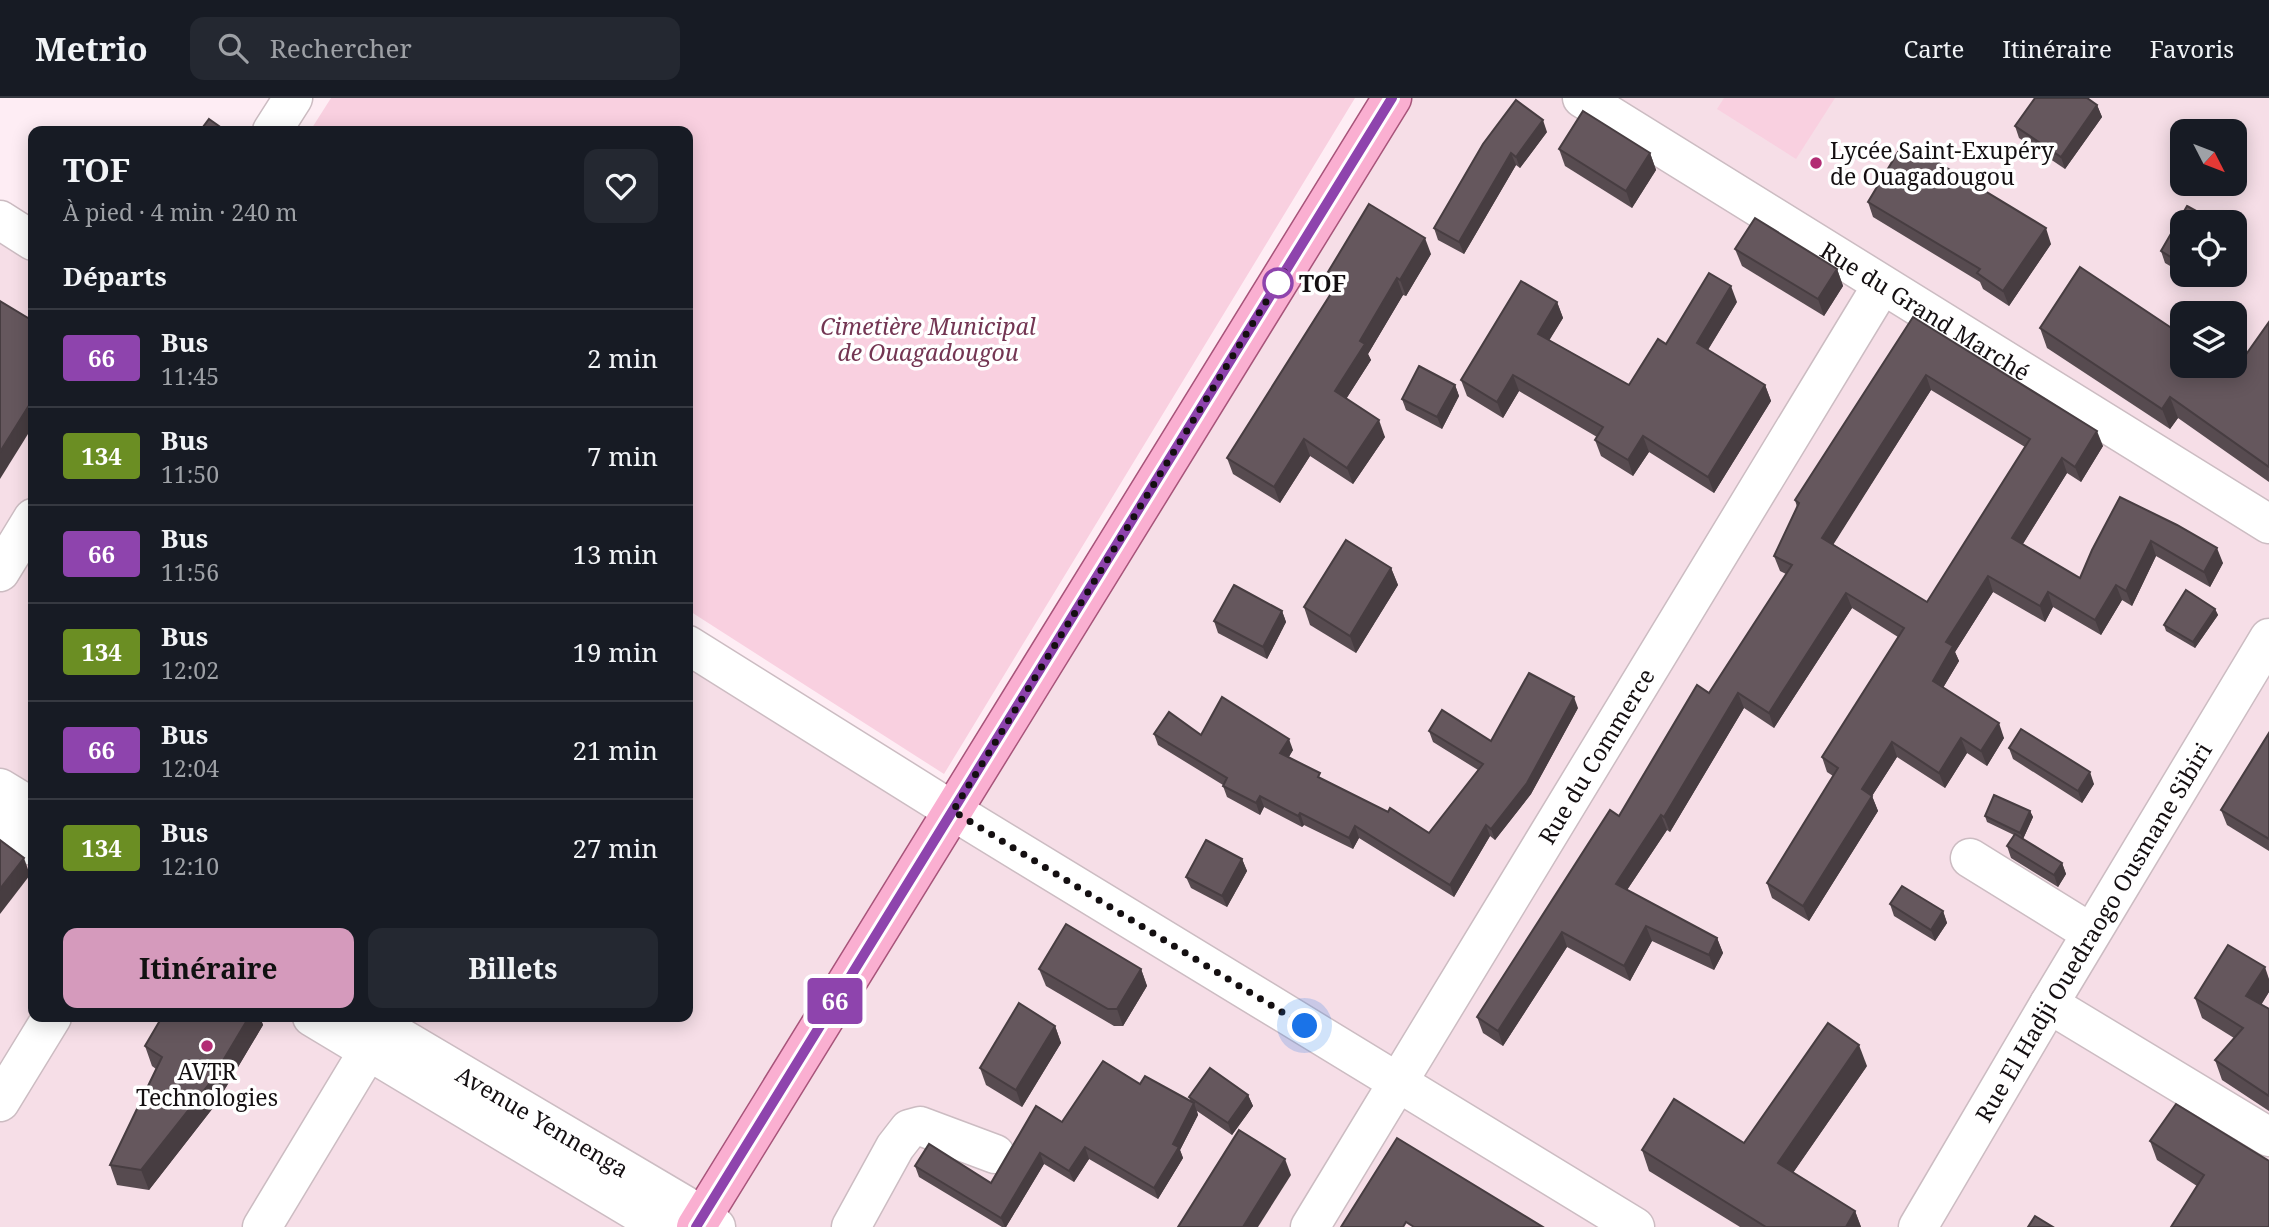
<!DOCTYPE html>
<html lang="fr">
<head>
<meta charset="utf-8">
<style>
	:root { --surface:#171b24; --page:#242831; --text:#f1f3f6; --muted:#9ea1a6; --line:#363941; --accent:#d59abc }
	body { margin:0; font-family:"Noto Serif",serif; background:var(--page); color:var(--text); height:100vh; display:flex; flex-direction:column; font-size:26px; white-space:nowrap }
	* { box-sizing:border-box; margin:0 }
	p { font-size:23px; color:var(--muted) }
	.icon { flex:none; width:38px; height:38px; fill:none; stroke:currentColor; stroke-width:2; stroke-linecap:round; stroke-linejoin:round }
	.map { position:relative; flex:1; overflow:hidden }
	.drawer { position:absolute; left:28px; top:28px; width:665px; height:896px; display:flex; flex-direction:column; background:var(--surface); border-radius:14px; box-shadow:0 4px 18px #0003 }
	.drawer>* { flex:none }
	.badge { padding:0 14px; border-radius:5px; font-size:24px; line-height:46px }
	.needle { width:46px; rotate:132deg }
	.fabs { position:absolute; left:2170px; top:21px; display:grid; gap:14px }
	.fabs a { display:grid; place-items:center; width:77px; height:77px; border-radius:14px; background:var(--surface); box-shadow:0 4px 18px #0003; font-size:35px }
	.you { position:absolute; width:35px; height:35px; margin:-18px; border:5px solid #fff; border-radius:50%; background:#1a73e8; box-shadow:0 0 0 10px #1a73e833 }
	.map>.badge { position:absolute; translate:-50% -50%; box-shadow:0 0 0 4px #fff }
	h2 { padding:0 35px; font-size:26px; line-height:63px }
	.round { display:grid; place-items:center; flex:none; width:74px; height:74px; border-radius:14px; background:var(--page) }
	.summary { display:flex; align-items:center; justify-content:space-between; height:119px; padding:0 35px }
	h1 { font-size:33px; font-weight:700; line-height:52px }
	.button { display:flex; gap:14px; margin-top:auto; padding:14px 35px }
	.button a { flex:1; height:80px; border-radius:14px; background:var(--accent); color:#111; font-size:28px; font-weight:700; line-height:80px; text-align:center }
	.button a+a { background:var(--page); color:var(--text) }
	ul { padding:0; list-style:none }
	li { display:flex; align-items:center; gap:21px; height:98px; padding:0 35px; border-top:2px solid var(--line) }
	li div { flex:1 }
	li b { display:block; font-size:26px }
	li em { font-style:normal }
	li .badge { min-width:77px; font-weight:700; text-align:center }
	header { display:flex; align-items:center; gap:42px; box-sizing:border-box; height:98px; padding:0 35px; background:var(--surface); border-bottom:2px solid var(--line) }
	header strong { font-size:33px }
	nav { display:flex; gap:38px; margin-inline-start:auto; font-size:24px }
	.search { width:490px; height:63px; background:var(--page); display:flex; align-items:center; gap:18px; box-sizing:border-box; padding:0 24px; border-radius:14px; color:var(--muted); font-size:26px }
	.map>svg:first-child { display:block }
	.built { fill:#f6dee7; fill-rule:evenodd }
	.green { fill:#f9d0e0 }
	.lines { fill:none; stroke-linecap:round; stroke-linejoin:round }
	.minor-casing { stroke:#ccbcc2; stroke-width:41 }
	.major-casing { stroke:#a7547a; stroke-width:41 }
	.minor { stroke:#fff; stroke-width:38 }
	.major { stroke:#faafd1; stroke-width:38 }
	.wall { fill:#574b50; fill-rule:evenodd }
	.shaded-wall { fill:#473d41 }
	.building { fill:#65575d; stroke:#473d41; stroke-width:2; fill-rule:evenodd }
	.line-casing { stroke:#fff; stroke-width:16 }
	.line { stroke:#8e44ad; stroke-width:10 }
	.walk { stroke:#140f11; stroke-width:7; stroke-dasharray:0 12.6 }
	.poi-dot { fill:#b22d74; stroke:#fff; stroke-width:2.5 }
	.stop-dot { fill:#fff; stroke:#8e44ad; stroke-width:3.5 }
	.labels { text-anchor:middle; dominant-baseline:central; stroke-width:7; stroke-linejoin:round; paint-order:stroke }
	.poi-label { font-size:23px; fill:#140f11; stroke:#fff; text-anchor:start }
	.stop-label { font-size:23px; font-weight:bold; fill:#140f11; stroke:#fff; text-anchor:start }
	.street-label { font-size:23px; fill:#140f11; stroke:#fff }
	.park-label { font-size:23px; font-style:italic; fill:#743653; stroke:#fff }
</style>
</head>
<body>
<header>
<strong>Metrio</strong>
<div class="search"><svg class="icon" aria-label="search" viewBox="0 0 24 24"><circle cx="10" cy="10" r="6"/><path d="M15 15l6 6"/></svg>Rechercher</div>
<nav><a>Carte</a><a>Itinéraire</a><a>Favoris</a></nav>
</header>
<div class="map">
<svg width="2269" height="1129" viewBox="0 0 2269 1129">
	<rect width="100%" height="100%" fill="#feedf4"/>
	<path class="built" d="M 1392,0 L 2269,0 L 2269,1129 L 0,1129 L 0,122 L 33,143 L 33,919 L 688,919 L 688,547 L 953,713 ZM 2182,33 L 2235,33 L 2235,86 L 2182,86 ZM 2182,124 L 2235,124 L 2235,177 L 2182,177 ZM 2182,215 L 2235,215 L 2235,268 L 2182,268 Z"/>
	<g class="green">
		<polygon points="331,0 1355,0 944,676 688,512 688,33 310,33"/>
		<polygon points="1724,0 1835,0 1796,61 1717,11"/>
	</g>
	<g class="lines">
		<defs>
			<g id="minor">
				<path id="s1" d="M 1582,0 L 2269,426"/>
				<polyline points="272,33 293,0"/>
				<polyline points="0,122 33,143"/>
				<polyline points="0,474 33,420"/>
				<polyline points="688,547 953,713 1635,1129"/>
				<polyline points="0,690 33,710"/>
				<polyline points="0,727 33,748"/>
				<polyline points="1970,760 2091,835"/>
				<polyline points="2049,906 2269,1039"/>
				<polyline points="312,919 662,1129"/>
				<path id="s2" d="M 366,919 L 703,1118 L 716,1129"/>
				<polyline points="0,1004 52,919"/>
				<polyline points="262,1129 382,930"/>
				<polyline points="851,1129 895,1049 909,1031 920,1028 995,1056"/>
				<path id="s3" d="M 1310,1129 L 1882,187"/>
				<path id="s4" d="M 1918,1129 L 2049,906 L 2269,540"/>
			</g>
			<polyline id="major" points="696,1129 1392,0"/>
		</defs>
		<use href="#minor" class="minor-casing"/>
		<use href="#major" class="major-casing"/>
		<use href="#minor" class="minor"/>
		<use href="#major" class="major"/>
	</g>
	<g class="wall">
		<polygon points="2097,7 2102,19 2065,71 2019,40 2015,28"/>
		<polygon points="1547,34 1520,70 1516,67 1464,156 1438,142 1434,130 1483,46"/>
		<polygon points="1559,51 1650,55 1656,72 1632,110 1565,68"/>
		<polygon points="1868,104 2051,146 2009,208 1983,191 1980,184 1873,119"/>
		<polygon points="2187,108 2211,121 2212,124 2182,124 2182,175 2165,165 2161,153"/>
		<polygon points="1735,151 1837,171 1843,188 1824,218 1742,168"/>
		<polygon points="1431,156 1406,198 1403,197 1368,256 1371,262 1346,301 1385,339 1353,386 1310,358 1280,405 1233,376 1227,360 1331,195 1325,179"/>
		<polygon points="1557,204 1563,220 1549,242 1629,287 1666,246 1737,204 1708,252 1765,287 1771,303 1714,395 1649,354 1633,378 1601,358 1595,342 1597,339 1519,293 1503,320 1467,298 1461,282"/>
		<path d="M 1913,219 L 2103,348 L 2081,384 L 2067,375 L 2023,446 L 2080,480 L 2120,399 L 2223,465 L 2210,489 L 2156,458 L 2132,508 L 2122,502 L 2101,537 L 2053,509 L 2045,524 L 1993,494 L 1955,554 L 1959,563 L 1943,590 L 2004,640 L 1987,668 L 1967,655 L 1945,690 L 1897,659 L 1872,698 L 1878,713 L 1809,823 L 1772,800 L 1767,785 L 1833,678 L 1827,674 L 1822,659 L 1898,539 L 1852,510 L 1774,630 L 1744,610 L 1670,734 L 1667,732 L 1627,792 L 1717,840 L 1723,855 L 1714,872 L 1652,843 L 1630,883 L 1567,849 L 1503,948 L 1483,935 L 1477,919 L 1619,718 L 1709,595 L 1786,476 L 1780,473 L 1774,458 L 1797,409 L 1795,402 ZM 1931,292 L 2025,349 L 1927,504 L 1833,446 Z"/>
		<polygon points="2269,224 2269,384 2178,320 2170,331 2047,250 2040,230 2235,272"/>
		<polygon points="1455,287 1459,298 1442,331 1406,312 1402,301"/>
		<polygon points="1391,470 1398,487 1356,555 1310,527 1304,509"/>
		<polygon points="2215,511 2218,517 2195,550 2166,533 2164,527"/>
		<polygon points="1282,513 1286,524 1267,561 1218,535 1214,523"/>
		<polygon points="1578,610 1531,696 1495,742 1490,738 1454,799 1359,740 1353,751 1304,727 1302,729 1264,709 1260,717 1227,699 1223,688 1223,687 1158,647 1154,636 1201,637 1293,652 1289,659 1323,682 1429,735 1478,672 1433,644 1429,633 1491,643"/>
		<polygon points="2269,635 2269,753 2227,727 2221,712"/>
		<polygon points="2009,650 2094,686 2082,705 2013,661"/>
		<polygon points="2030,713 2033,719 2023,741 2062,765 2066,776 2058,789 2011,760 2007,748 2014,737 1987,724 1985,718"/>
		<polygon points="1242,761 1247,773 1227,809 1191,790 1186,779"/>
		<polygon points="1890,806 1943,813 1947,825 1935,843 1894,818"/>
		<polygon points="1039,871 1141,871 1147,888 1123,928 1114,928 1046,888"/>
		<polygon points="2269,894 2261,906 2269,911 2269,1013 2222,982 2215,962 2234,940 2202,920 2195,900"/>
		<polygon points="162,919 260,919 263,927 216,1006 149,1092 117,1087 110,1067 156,971 152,968 145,948"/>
		<polygon points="1055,928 1061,945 1022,1009 986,987 980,970"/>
		<polygon points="1867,968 1793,1075 1855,1113 1861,1129 1740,1129 1649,1073 1642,1052 1744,1045"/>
		<polygon points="1140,986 1191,1004 1189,999 1248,997 1253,1008 1232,1037 1197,1013 1198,1017 1180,1052 1183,1060 1158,1101 1089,1061 1074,1084 1044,1066 1006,1129 1002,1129 919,1079 915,1068 991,1085"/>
		<polygon points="2150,1043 2269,1063 2197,1088 2157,1062"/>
	</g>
	<g class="shaded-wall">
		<polygon points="2097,7 2102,19 2065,71 2061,59"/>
		<polygon points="1543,22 1547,34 1520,70 1516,59"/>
		<polygon points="1511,55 1516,67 1464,156 1459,144"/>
		<polygon points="1650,55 1656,72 1632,110 1626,93"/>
		<polygon points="2046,130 2051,146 2009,208 2003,193"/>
		<polygon points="1425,140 1431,156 1406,198 1400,182"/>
		<polygon points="1837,171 1843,188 1824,218 1818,201"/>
		<polygon points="1397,180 1403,197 1368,256 1371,262 1341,309 1335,293 1360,243"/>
		<polygon points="1731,188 1737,204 1702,261 1697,245"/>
		<polygon points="1557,204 1563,220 1544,251 1538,236"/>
		<polygon points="1513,277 1519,293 1503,320 1497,304"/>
		<polygon points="1926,277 1931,292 1828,455 1822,440"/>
		<polygon points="1455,287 1459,298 1442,331 1437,319"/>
		<polygon points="1765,287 1771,303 1714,395 1708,379"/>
		<polygon points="2170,299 2178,320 2170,331 2162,311"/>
		<polygon points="33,301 33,328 0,381 0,354"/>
		<polygon points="1379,322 1385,339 1353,386 1347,370"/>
		<polygon points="2097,333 2103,348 2081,384 2075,369"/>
		<polygon points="1643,338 1649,354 1633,378 1628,362"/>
		<polygon points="1304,341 1310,358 1280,405 1274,389"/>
		<polygon points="2062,360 2067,375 2017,455 2012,440"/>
		<polygon points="2151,443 2156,458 2132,508 2126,493"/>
		<polygon points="2217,450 2223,465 2210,489 2204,474"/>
		<polygon points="1391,470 1398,487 1356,555 1350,538"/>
		<polygon points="1988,478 1993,494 1955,554 1959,563 1938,598 1933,583 1946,544"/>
		<polygon points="2116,487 2122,502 2101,537 2095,522"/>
		<polygon points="2048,494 2053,509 2045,524 2040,508"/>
		<polygon points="1846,495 1852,510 1774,630 1769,615"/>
		<polygon points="2215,511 2218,517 2195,550 2193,544"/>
		<polygon points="1282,513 1286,524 1267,561 1263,549"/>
		<polygon points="1738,595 1744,610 1670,734 1664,719"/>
		<polygon points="1574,599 1578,610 1531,696 1495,742 1491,731"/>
		<polygon points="1999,625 2004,640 1987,668 1981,653"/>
		<polygon points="1961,640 1967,655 1945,690 1939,675"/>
		<polygon points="1289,641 1293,652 1284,666 1280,655"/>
		<polygon points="1892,644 1897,659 1872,698 1878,713 1809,823 1803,808 1862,691"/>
		<polygon points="2090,674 2094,686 2082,705 2078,693"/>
		<polygon points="1260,698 1264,709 1260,717 1256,705"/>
		<polygon points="2030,713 2033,719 2023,741 2020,735"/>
		<polygon points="1300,715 1304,727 1302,729 1298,718"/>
		<polygon points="1661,717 1667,732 1621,801 1616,786"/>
		<polygon points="1486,727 1490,738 1454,799 1450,787"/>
		<polygon points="1355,728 1359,740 1353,751 1349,740"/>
		<polygon points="24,760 30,777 0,816 0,791"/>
		<polygon points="1242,761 1247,773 1227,809 1222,798"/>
		<polygon points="2062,765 2066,776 2058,789 2054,777"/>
		<polygon points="1943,813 1947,825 1935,843 1931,832"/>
		<polygon points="1646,828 1652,843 1630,883 1624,868"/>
		<polygon points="1562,834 1567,849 1503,948 1498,933"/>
		<polygon points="1717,840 1723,855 1714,872 1709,857"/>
		<polygon points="2265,869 2269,881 2269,894 2254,919 2246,898"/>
		<polygon points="1141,871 1147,888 1123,928 1117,911"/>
		<polygon points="249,919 260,919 263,927 216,1006 149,1092 141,1072"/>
		<polygon points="1055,928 1061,945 1022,1009 1016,992"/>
		<polygon points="1859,947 1867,968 1785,1086 1778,1065"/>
		<polygon points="1248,997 1253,1008 1232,1037 1228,1025"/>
		<polygon points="1194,1005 1198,1017 1180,1052 1183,1060 1158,1101 1154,1090 1173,1046"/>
		<polygon points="1085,1049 1089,1061 1074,1084 1069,1073"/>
		<polygon points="1040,1055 1044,1066 1006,1129 1005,1129 1001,1120"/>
		<polygon points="1285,1061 1291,1077 1258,1129 1243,1129"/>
		<polygon points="1855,1113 1861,1129 1846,1129"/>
	</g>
	<g class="building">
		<polygon points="2035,0 2087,0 2097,7 2061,59 2015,28"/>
		<polygon points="1516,2 1543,22 1516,59 1511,55 1459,144 1434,130 1483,46"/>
		<polygon points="1583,13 1650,55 1626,93 1559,51"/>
		<polygon points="209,21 226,33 200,33"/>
		<polygon points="1904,44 2046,130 2003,193 1977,175 1980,171 1868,104"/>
		<polygon points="1369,106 1425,140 1400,182 1397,180 1360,243 1365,246 1335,293 1379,322 1347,370 1304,341 1274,389 1227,360 1337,186 1325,179"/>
		<polygon points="2187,108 2211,121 2210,124 2182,124 2182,166 2161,153"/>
		<polygon points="1755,120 1837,171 1818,201 1735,151"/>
		<polygon points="2080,169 2182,237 2182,268 2229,268 2235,272 2269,224 2269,369 2170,299 2162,311 2040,230"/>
		<polygon points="1709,175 1731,188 1697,245 1765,287 1708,379 1643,338 1628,362 1595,342 1603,329 1513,277 1497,304 1461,282 1521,183 1557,204 1538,236 1629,287 1658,241 1666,246"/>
		<polygon points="0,203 33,223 33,301 0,354"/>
		<path d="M 1913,219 L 2097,333 L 2075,369 L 2062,360 L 2012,440 L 2080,480 L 2092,452 L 2120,399 L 2177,427 L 2217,450 L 2204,474 L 2151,443 L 2126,493 L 2116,487 L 2095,522 L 2048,494 L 2040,508 L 1988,478 L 1946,544 L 1953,548 L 1933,583 L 1999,625 L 1981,653 L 1961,640 L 1939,675 L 1892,644 L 1862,691 L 1872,698 L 1803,808 L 1767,785 L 1838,670 L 1822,659 L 1904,530 L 1846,495 L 1769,615 L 1738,595 L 1664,719 L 1661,717 L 1616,786 L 1717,840 L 1709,857 L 1646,828 L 1624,868 L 1562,834 L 1498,933 L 1477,919 L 1610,712 L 1619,718 L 1697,587 L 1709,595 L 1792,467 L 1774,458 L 1799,405 L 1795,402 ZM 1926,277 L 2030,341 L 1927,504 L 1822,440 Z"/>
		<polygon points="1419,268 1455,287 1437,319 1402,301"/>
		<polygon points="1346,442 1391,470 1350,538 1304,509"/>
		<polygon points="1234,487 1282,513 1263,549 1214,523"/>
		<polygon points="2186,492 2215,511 2193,544 2164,527"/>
		<polygon points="1529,575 1574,599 1527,685 1491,731 1486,727 1450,787 1355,728 1349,740 1300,715 1298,718 1260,698 1256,705 1223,688 1227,680 1154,636 1169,614 1201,637 1222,599 1289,641 1280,655 1320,675 1318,679 1388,714 1390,710 1429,735 1483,666 1429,633 1442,612 1491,643"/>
		<polygon points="2021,631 2090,674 2078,693 2009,650"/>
		<polygon points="2269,635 2269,741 2221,712"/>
		<polygon points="1994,697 2030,713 2020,735 1985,718"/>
		<polygon points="2015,736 2062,765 2054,777 2007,748"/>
		<polygon points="0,742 24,760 0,791"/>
		<polygon points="1206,742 1242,761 1222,798 1186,779"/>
		<polygon points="1902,788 1943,813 1931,832 1890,806"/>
		<polygon points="1066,826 1141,871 1117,911 1108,911 1039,871"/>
		<polygon points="2228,847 2265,869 2246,898 2269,911 2269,998 2215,962 2243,930 2195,900"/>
		<polygon points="1019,905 1055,928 1016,992 980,970"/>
		<polygon points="162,919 249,919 209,986 141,1072 110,1067 162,959 145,948"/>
		<polygon points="1828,925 1859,947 1778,1065 1855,1113 1846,1129 1766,1129 1642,1052 1674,1001 1744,1045"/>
		<polygon points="1103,963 1140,986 1145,978 1194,1005 1173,1046 1179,1049 1154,1090 1085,1049 1069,1073 1040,1055 1001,1120 915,1068 929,1046 991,1085 1036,1008 1062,1024"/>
		<polygon points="1210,970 1248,997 1228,1025 1189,999"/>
		<polygon points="2176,1006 2269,1063 2269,1129 2171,1129 2204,1077 2150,1043"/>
		<polygon points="1239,1032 1285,1061 1243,1129 1178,1129"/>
		<polygon points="1397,1040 1543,1129 1414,1129 1406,1124 1403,1129 1341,1129"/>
		<polygon points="2035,1118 2053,1129 2028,1129"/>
	</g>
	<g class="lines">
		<defs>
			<polyline id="line" points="696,1129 1392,0"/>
		</defs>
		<use href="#line" class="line-casing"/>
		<use href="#line" class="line"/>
		<polyline class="walk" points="1278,185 1285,173 953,713 1305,928"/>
	</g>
	<g class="poi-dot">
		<circle cx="1816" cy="65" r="7"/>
		<circle cx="207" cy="948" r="7"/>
	</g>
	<circle class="stop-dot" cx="1278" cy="185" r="14"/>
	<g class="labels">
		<g class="poi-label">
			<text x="1830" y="52">Lycée Saint-Exupéry<tspan x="1830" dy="26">de Ouagadougou</tspan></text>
			<text x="207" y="973" text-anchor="middle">AVTR<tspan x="207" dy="26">Technologies</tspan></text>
		</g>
		<g class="stop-label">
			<text x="1299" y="185">TOF</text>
		</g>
		<g class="street-label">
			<text stroke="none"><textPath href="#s1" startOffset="404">Rue du Grand Marché</textPath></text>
			<text stroke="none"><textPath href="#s3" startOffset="551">Rue du Commerce</textPath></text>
			<text stroke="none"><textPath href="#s4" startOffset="343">Rue El Hadji Ouedraogo Ousmane Sibiri</textPath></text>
			<text stroke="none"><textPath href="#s2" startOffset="205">Avenue Yennenga</textPath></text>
		</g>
		<g class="park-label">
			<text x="928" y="228">Cimetière Municipal<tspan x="928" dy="26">de Ouagadougou</tspan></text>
		</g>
	</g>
</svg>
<div class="fabs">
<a><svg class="needle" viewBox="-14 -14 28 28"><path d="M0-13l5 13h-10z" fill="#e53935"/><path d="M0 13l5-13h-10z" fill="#9ea1a6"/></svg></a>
<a><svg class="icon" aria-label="locate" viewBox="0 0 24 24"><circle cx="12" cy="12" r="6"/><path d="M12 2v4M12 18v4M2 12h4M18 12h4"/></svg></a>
<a><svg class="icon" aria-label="layers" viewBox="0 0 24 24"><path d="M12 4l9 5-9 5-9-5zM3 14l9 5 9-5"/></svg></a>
</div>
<div class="you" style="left:1305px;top:928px"></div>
<b class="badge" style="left:835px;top:903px;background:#8e44ad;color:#fff">66</b>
<section class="drawer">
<div class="summary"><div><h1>TOF</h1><p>À pied · 4 min · 240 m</p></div><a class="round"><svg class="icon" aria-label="heart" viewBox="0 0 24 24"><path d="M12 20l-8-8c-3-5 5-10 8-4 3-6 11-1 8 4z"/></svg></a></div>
<h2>Départs</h2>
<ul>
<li><span class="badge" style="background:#8e44ad;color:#fff">66</span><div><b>Bus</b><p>11:45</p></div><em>2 min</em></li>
<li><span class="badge" style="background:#6b8e23;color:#fff">134</span><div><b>Bus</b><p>11:50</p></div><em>7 min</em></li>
<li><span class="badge" style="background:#8e44ad;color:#fff">66</span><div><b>Bus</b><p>11:56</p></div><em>13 min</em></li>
<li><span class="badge" style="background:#6b8e23;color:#fff">134</span><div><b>Bus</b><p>12:02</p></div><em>19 min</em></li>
<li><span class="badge" style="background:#8e44ad;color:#fff">66</span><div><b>Bus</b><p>12:04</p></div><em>21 min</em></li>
<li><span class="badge" style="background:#6b8e23;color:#fff">134</span><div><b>Bus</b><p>12:10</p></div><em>27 min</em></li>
</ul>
<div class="button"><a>Itinéraire</a><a>Billets</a></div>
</section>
</div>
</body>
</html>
